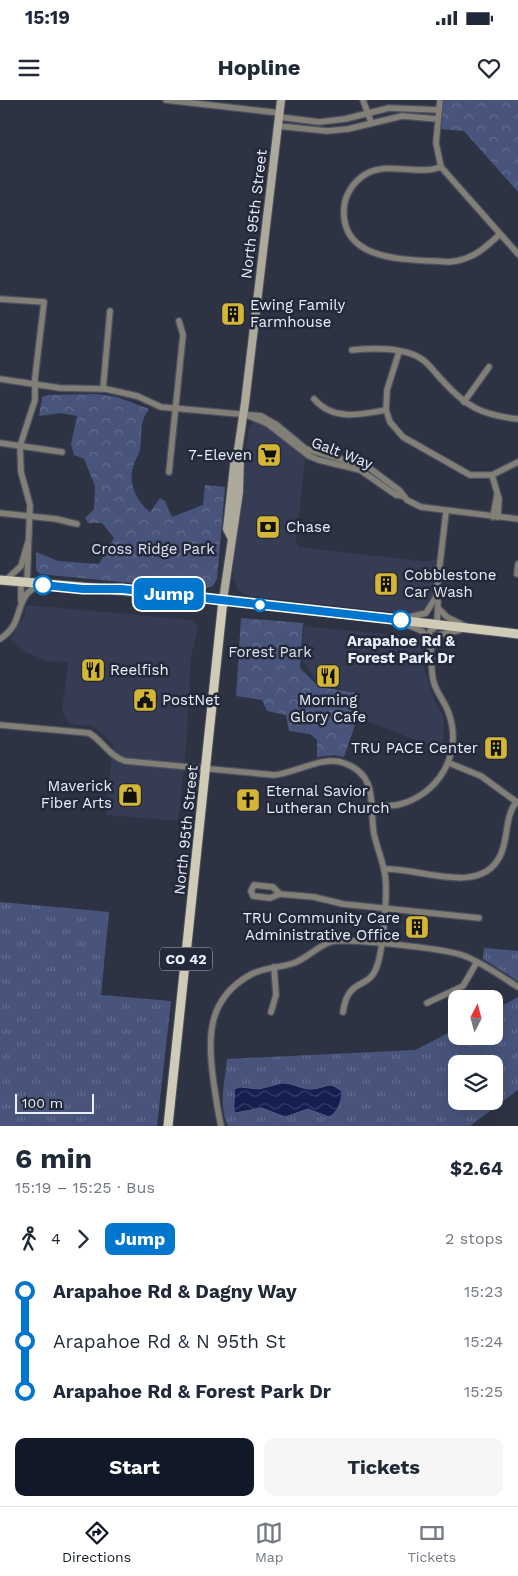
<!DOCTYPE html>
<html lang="en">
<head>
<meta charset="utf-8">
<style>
	:root { --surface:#fff; --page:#f6f6f7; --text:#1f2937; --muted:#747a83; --line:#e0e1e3; --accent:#111827 }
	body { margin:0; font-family:"Work Sans",sans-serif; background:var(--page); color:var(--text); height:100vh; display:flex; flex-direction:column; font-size:19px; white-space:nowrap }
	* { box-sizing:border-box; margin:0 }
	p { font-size:16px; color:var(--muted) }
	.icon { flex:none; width:28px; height:28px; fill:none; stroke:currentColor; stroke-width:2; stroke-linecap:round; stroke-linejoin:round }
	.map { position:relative; height:1026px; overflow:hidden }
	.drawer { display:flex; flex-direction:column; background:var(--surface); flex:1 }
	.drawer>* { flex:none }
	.badge { padding:0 10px; border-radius:8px; font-size:18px; line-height:32px }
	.needle { width:32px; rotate:6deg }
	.tools { position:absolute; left:448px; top:890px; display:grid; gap:10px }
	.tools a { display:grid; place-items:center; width:55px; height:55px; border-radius:10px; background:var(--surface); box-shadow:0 5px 20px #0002; font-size:25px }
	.scale { position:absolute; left:15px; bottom:12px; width:79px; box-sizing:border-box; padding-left:5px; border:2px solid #eaeef9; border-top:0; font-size:14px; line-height:18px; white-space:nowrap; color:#eaeef9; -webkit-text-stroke:4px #24293a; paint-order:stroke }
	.map>.badge { position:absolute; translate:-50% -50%; box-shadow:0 0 0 2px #fff }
	.legs { display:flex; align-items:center; gap:8px; height:55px; padding:0 15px; font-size:16px }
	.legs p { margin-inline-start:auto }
	.overview { display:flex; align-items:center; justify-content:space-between; height:85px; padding:0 15px }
	h1 { font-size:28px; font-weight:700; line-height:38px }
	.primary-button { display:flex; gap:10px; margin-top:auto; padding:10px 15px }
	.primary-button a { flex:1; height:58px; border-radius:10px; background:var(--accent); color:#fff; font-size:20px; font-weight:700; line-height:58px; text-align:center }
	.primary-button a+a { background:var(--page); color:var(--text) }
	ul { padding:0 15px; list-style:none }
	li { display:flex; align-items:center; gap:18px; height:50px; font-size:19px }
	li i { display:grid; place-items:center; width:8px; height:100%; margin:0 6px; background:currentColor }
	li i::after { content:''; width:12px; height:12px; margin:-6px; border:4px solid; border-radius:50%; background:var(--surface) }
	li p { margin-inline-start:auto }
	li:first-child i { background:linear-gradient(#0000 50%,currentColor 0) }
	li:last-child i { background:linear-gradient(currentColor 50%,#0000 0) }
	.status { display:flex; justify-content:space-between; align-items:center; height:35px; padding:0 25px; background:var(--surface); direction:ltr }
	.status svg { height:14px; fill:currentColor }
	header { display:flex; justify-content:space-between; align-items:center; height:65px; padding:0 15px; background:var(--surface); font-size:22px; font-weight:700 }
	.menu { display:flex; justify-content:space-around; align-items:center; height:70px; border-top:1px solid var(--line); background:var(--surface); font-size:14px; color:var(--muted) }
	.menu a { display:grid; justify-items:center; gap:2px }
	.menu .selected { color:var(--accent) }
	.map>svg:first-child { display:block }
	.built { fill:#353c53 }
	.grass { fill:url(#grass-tufts); fill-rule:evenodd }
	.park { fill:url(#park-crowns) }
	.water { fill:url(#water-waves); stroke:#555c82 }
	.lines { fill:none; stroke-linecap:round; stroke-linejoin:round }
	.minor-casing { stroke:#4c5161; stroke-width:8 }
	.secondary-casing { stroke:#4c5161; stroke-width:10 }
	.primary-casing { stroke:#4c5161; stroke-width:11 }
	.minor { stroke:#827f76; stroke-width:5.5 }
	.secondary { stroke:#adaa9b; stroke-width:8 }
	.primary { stroke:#cfcbb7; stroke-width:9 }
	.line-1-casing { stroke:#fff; stroke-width:11 }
	.line-1 { stroke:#0076ce; stroke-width:8 }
	.stop-1-dot { fill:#fff; stroke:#0076ce; stroke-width:2.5 }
	.labels { text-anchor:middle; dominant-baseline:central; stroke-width:5; stroke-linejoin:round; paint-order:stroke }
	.shield { fill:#24293a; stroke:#afb3c0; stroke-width:1 }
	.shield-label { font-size:14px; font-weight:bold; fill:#eaeef9 }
	.street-label { font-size:15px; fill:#eaeef9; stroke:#24293a }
	.poi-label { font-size:15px; fill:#eaeef9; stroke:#24293a; text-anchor:start }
	.park-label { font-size:15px; fill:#dde3f4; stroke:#24293a }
	.stop-label { font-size:15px; font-weight:bold; fill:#eaeef9; stroke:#24293a }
</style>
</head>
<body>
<div class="status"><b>15:19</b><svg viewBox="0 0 49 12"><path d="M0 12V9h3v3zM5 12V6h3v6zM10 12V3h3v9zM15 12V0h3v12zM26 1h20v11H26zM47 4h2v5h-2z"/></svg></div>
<header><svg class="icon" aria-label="menu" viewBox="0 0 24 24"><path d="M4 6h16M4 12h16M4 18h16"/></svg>Hopline<svg class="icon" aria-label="heart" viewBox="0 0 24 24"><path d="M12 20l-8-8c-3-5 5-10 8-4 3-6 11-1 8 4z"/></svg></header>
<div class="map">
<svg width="518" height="1026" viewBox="0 0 518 1026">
	<defs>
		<pattern id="grass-tufts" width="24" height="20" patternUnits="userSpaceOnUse" patternTransform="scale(1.25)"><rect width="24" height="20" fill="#48547b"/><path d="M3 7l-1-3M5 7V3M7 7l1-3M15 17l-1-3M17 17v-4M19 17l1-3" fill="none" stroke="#636d8e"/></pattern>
		<pattern id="park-crowns" width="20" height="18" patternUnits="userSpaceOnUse" patternTransform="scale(1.25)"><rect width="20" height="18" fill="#48547b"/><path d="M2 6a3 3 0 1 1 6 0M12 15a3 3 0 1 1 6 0" fill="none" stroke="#636d8e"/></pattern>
		<pattern id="water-waves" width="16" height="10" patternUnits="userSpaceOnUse" patternTransform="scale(1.25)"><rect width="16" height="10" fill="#151e4f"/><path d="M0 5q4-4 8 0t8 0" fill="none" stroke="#373f69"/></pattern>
	</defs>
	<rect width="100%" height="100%" fill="#2e3344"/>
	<g class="built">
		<polygon points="255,321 263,323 308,356 305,360 296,442 299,447 429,462 437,457 431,503 426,510 413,514 354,508 249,496 238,491 233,477 233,465 249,327"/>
		<polygon points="26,505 194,520 198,528 191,557 186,647 178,721 106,715 113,645 103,634 92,626 69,624 62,610 68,563 45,560 25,552 10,539 24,517"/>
		<polygon points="304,526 422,538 421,558 432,594 444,619 443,651 369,622 357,612 361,593 319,585 302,560"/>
	</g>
	<g class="grass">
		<polygon points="0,802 109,812 101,895 171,901 157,1026 0,1026"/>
		<polygon points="484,848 518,851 518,881 483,859"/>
		<path d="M 518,897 L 518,990 L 470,1026 L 228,1026 C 218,1007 225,980 227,959 L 415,950 L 456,929 L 456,936 L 494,936 L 494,910 ZM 456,964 L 494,964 L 494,1001 L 456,1001 Z"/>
	</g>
	<g class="park">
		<polygon points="443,0 518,0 518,92 464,31 440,29"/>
		<path d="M 96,294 L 117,297 L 149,309 C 138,324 143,333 140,350 C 139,355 135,359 134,364 C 127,383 136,401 150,412 L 160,398 L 165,401 L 172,417 L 203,405 L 205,385 L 225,387 L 217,479 L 213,486 L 202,490 L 40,474 L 36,470 L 36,452 L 58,461 L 99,464 L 114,438 L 102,423 L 88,423 L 85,418 L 94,409 L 95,386 L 84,359 L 74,355 L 71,344 L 77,316 L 61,313 L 39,316 L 42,297 L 48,295 Z"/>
		<polygon points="241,518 303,523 300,568 319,587 359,593 350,623 355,625 344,657 334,655 317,657 317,640 310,634 289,631 286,615 267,611 262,600 236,596"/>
	</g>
	<path class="water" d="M 282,983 C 293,983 301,989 311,989 C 319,989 325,985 332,985 L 342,991 C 341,1003 339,1011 329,1017 L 308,1009 L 285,1017 L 262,1008 L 235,1013 C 232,1006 236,998 234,989 L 240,987 L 259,989 Z"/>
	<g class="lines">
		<defs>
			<g id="minor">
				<polyline points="166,0 280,13"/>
				<polyline points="363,0 371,22"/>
				<polyline points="440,0 436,43 441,67 518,154"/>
				<polyline points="279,17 319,22 345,19 389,8 439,10"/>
				<polyline points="278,26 327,31 348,29 402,16 438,19"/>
				<path d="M 441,67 C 417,76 389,61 366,74 C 354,81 345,94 344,108 C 340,164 411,159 449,162 C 471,160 483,150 499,135"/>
				<polyline points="0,199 44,202 35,278 35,300 20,346 21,372 30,405 27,483"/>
				<path d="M 352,250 C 373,248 402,247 420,258 C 429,263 435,273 442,280 C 466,307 482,315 518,319"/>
				<polyline points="399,252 387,290 386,310 390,322 403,337 470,375 492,375 518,362"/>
				<polyline points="0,279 60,288 106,289 137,296 161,307 261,316 277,325 306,349 368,367 399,390 407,400 421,407 518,419"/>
				<polyline points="103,289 110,211"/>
				<path d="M 314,299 C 333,321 359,315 386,310"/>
				<polyline points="464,302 489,267"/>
				<polyline points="249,316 268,324 309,356 319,360 360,370 396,395 403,396"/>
				<polyline points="0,343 62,352"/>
				<polyline points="169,372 183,235 179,221"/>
				<polyline points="492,375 499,399 498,417"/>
				<polyline points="0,413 56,419 77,424"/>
				<polyline points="493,417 497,395"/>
				<polyline points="517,474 518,464"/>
				<polyline points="6,480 21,466 28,442"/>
				<polyline points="21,483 21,501"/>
				<polyline points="438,508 447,517 465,526"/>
				<polyline points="406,518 426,513 436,497 446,412"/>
				<polyline points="428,538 430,531 437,526 438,502 436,497"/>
				<path d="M 0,539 C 21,525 15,512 26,495 C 29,491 34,488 38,485"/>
				<polyline points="431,549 439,535 460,530"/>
				<path d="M 0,625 L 89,633 C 103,641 109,656 125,661 L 274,675 C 296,673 323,655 344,663 C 380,676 369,707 374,734 C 377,748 383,761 385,775 C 388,792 383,850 377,866 C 369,891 348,876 343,912"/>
				<polyline points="449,663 481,676 518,703"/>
				<path d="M 374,707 C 381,706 389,706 397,705 C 438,696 463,654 449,614 C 446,603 437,594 434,583 C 429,569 435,542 423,532 C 418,528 409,526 402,523"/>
				<path d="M 384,769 C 418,767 480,797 500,756 C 509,738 504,719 516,702"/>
				<polygon points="254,785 273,787 280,794 270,798 253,796 251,791"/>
				<polyline points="280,794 314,797 343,804 479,818"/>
				<polyline points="427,903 463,886 477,862"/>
				<polyline points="271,912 276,895 274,867"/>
				<path d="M 221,1026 C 218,1013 216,998 214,985 C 208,941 205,900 250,875 C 264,867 280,868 294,863 C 307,858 317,847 330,842 C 346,837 444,849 462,855 C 482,862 500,876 518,887"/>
			</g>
			<g id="secondary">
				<polyline points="231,437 227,429 235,357 238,350 245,303 281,0"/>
				<polyline points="223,500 239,392 240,357 238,350"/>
			</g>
			<g id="primary">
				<polyline points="0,480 209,498 518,534"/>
				<polyline points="168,1026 223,500"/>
			</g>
		</defs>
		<use href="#minor" class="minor-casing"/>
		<use href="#secondary" class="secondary-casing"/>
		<use href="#primary" class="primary-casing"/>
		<use href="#minor" class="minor"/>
		<use href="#secondary" class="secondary"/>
		<use href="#primary" class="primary"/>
	</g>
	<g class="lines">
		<defs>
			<polyline id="line-1" points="43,485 83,489 122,489 401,520"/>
		</defs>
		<use href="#line-1" class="line-1-casing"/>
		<use href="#line-1" class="line-1"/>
	</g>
	<defs>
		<symbol id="building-square" viewBox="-11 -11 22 22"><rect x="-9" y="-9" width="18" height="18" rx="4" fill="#d3b635" stroke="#24293a"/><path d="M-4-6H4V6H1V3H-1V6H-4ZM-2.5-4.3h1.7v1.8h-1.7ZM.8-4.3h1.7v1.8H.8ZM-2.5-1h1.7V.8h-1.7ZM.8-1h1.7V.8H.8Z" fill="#111"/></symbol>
		<symbol id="supermarket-square" viewBox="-11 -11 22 22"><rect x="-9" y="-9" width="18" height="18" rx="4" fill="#d3b635" stroke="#24293a"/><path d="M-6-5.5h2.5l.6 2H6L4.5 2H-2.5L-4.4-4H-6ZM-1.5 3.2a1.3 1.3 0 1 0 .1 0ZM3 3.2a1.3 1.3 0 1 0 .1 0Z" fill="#111"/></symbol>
		<symbol id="bank-square" viewBox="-11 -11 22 22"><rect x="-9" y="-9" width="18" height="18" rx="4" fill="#d3b635" stroke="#24293a"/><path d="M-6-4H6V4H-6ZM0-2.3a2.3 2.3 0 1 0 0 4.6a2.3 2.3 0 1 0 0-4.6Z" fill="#111"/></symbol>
		<symbol id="restaurant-square" viewBox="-11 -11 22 22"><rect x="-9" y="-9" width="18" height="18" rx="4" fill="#d3b635" stroke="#24293a"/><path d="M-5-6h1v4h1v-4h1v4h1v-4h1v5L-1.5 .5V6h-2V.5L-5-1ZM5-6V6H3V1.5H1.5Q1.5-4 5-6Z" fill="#111"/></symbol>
		<symbol id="civic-square" viewBox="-11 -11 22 22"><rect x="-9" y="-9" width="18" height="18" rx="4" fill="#d3b635" stroke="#24293a"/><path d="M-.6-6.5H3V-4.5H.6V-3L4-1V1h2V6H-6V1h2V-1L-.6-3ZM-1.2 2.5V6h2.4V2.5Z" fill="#111"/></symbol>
		<symbol id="shop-square" viewBox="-11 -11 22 22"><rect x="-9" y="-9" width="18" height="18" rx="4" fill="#d3b635" stroke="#24293a"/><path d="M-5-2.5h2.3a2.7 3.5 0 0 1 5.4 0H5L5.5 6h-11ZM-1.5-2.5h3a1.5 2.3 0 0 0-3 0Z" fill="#111"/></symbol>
		<symbol id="church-square" viewBox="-11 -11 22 22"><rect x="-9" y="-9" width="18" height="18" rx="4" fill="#d3b635" stroke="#24293a"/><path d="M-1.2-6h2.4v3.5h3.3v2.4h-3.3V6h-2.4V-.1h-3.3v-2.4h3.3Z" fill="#111"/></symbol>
	</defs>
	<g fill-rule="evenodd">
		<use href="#building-square" x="219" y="200" width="28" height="28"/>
		<use href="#supermarket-square" x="255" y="341" width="28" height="28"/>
		<use href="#bank-square" x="254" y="413" width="28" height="28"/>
		<use href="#building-square" x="372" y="470" width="28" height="28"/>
		<use href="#restaurant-square" x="79" y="556" width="28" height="28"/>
		<use href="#restaurant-square" x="314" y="562" width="28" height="28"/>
		<use href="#civic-square" x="131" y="586" width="28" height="28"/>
		<use href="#building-square" x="482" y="634" width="28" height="28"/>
		<use href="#shop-square" x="116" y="681" width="28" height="28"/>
		<use href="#church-square" x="234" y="686" width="28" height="28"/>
		<use href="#building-square" x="403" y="813" width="28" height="28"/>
	</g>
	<g class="stop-1-dot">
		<circle cx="43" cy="485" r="9"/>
		<circle cx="260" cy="505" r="6"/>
		<circle cx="401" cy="520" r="9"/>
	</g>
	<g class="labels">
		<rect class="shield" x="160" y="847.5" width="52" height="23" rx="4"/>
		<g class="shield-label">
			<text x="186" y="859">CO 42</text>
		</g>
		<g class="street-label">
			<text transform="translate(254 114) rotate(-83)">North 95th Street</text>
			<text transform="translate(342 353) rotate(21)">Galt Way</text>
			<text transform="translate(186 730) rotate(-84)">North 95th Street</text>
		</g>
		<g class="poi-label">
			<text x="250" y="205">Ewing Family<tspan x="250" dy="17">Farmhouse</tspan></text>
			<text x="252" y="355" text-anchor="end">7-Eleven</text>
			<text x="286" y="427">Chase</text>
			<text x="404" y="475">Cobblestone<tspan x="404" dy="17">Car Wash</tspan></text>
			<text x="110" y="570">Reelfish</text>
			<text x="162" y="600">PostNet</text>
			<text x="328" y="600" text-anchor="middle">Morning<tspan x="328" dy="17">Glory Cafe</tspan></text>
			<text x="478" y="648" text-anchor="end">TRU PACE Center</text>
			<text x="112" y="686" text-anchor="end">Maverick<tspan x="112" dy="17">Fiber Arts</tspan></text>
			<text x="266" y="691">Eternal Savior<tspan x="266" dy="17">Lutheran Church</tspan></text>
			<text x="400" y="818" text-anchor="end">TRU Community Care<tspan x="400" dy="17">Administrative Office</tspan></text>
		</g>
		<g class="park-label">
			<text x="153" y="449">Cross Ridge Park</text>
			<text x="270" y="552">Forest Park</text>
		</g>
		<g class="stop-label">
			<text x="401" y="541">Arapahoe Rd &amp;<tspan x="401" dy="17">Forest Park Dr</tspan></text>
		</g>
	</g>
</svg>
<div class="tools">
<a><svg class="needle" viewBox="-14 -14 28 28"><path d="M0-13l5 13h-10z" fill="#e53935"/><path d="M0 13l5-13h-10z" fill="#747a83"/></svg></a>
<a><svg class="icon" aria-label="layers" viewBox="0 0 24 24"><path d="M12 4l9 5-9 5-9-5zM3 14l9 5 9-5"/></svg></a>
</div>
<div class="scale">100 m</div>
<b class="badge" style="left:169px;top:494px;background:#0076ce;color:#fff">Jump</b>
</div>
<section class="drawer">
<div class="overview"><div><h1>6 min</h1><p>15:19 – 15:25 · Bus</p></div><b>$2.64</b></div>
<div class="legs"><svg class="icon" aria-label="walk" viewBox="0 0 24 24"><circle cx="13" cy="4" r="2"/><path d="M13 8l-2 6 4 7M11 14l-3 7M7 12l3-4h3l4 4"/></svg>4<svg class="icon" aria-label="forward" viewBox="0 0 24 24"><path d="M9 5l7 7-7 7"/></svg><b class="badge" style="background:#0076ce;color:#fff">Jump</b><p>2 stops</p></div>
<ul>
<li><i style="color:#0076ce"></i><b>Arapahoe Rd &amp; Dagny Way</b><p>15:23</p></li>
<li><i style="color:#0076ce"></i><span>Arapahoe Rd &amp; N 95th St</span><p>15:24</p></li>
<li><i style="color:#0076ce"></i><b>Arapahoe Rd &amp; Forest Park Dr</b><p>15:25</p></li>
</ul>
<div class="primary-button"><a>Start</a><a>Tickets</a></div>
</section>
<nav class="menu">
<a class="selected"><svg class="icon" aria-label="directions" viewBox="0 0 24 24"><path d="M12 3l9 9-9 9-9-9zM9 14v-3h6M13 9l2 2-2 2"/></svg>Directions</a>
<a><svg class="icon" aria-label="map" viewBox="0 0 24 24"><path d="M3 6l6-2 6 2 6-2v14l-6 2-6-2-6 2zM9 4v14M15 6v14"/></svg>Map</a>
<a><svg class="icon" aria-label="tickets" viewBox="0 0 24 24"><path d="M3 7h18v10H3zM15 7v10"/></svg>Tickets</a>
</nav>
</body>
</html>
